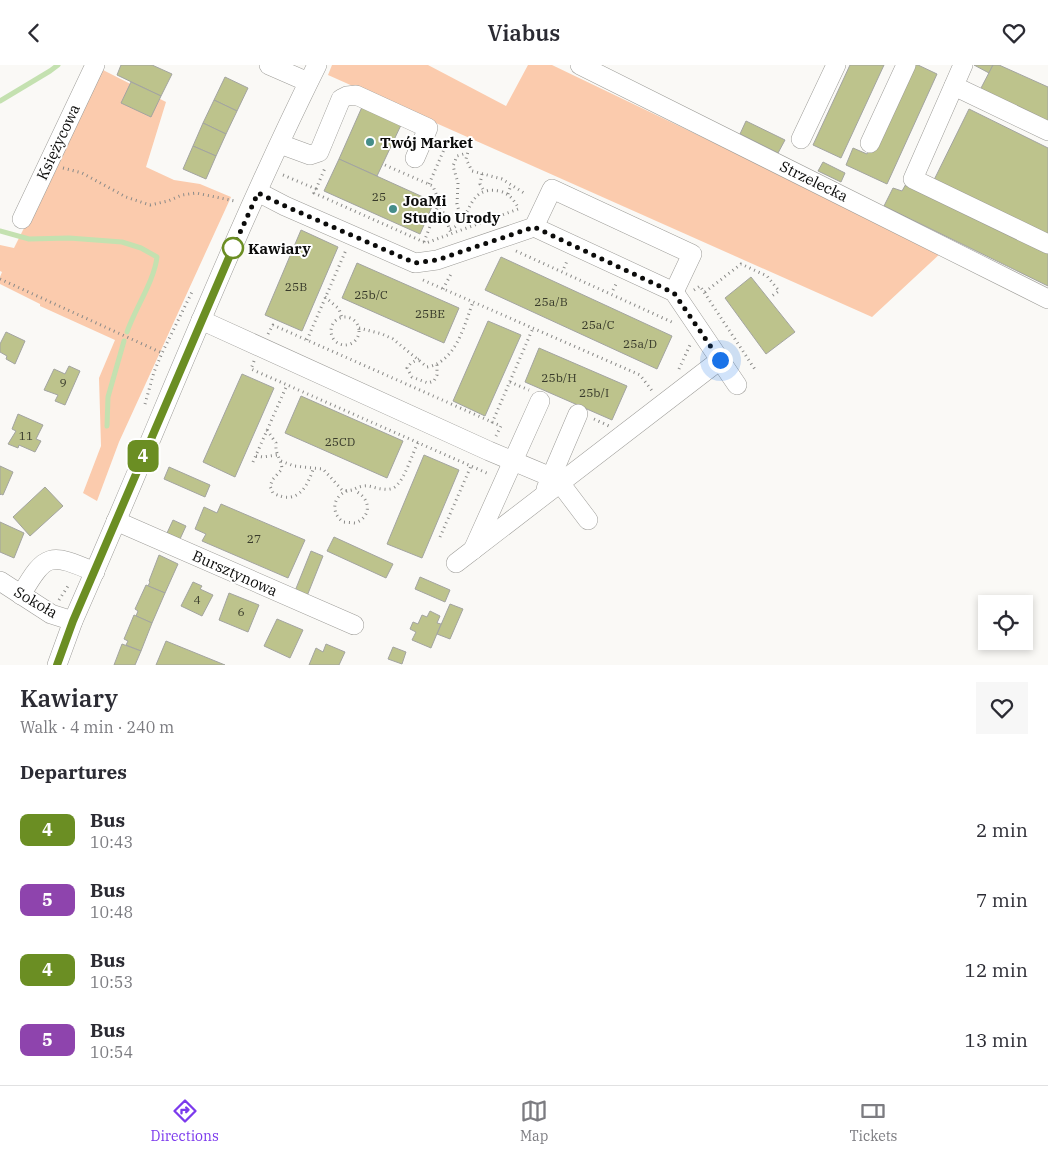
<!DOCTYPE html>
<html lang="en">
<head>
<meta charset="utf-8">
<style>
	:root { --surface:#fff; --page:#f7f7f7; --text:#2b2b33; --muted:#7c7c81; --line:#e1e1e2; --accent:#7c3aed }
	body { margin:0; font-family:"IBM Plex Serif",serif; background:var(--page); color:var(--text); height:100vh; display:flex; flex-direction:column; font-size:19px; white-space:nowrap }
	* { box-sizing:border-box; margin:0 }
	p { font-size:16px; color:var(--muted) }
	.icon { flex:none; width:28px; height:28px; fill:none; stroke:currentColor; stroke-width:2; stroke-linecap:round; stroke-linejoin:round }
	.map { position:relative; height:600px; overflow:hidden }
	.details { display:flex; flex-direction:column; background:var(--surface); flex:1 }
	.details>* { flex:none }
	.badge { padding:0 10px; border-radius:8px; font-size:18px; line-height:32px }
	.tools { position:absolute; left:978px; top:530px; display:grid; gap:10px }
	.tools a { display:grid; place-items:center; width:55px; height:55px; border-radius:0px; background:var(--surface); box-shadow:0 2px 8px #0003; font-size:25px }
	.you { position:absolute; width:25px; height:25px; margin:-12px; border:4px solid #fff; border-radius:50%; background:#1a73e8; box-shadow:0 0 0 8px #1a73e833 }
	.map>.badge { position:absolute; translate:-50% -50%; box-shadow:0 0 0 2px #fff }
	h2 { padding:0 20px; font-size:19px; line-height:45px }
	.round { display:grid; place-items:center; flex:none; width:52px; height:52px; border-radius:0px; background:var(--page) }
	.headline { display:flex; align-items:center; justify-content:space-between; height:85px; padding:0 20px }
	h1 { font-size:24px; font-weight:600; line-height:38px }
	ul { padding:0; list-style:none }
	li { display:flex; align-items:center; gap:15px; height:70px; padding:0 20px }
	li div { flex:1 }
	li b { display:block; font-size:19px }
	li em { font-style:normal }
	li .badge { min-width:55px; font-weight:700; text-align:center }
	header { display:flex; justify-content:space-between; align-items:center; height:65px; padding:0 20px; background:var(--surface); font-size:22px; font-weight:600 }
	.tabs { display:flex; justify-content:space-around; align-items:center; height:70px; border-top:1px solid var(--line); background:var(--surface); font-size:14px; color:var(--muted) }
	.tabs a { display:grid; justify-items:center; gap:2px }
	.tabs .selected { color:var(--accent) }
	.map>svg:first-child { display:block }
	.green { fill:#fbcbad }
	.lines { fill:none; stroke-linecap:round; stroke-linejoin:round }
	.stream { stroke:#c4e1b0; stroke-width:5 }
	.building { fill:#bdc38c; stroke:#a3a4a0 }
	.minor-casing { stroke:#9d9c98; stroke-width:20 }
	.path { stroke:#8a8a88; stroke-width:3; stroke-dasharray:1 4; stroke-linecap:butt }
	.minor { stroke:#fff; stroke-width:19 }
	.line-casing { stroke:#fff; stroke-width:11 }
	.line { stroke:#6b8e23; stroke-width:8 }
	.walk { stroke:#0c0c0b; stroke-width:5; stroke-dasharray:0 9 }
	.poi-dot { fill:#458d89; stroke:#fff; stroke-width:2 }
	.stop-dot { fill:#fff; stroke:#6b8e23; stroke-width:2.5 }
	.labels { text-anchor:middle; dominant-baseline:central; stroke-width:4; stroke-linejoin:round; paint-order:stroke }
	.number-label { font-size:12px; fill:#383a2b }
	.street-label { font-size:15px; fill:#0c0c0b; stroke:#fff }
	.poi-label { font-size:15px; font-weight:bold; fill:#0c0c0b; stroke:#fff; text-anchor:start }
	.stop-label { font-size:15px; font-weight:bold; fill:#0c0c0b; stroke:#fff; text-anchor:start }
</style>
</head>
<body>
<header><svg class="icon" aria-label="back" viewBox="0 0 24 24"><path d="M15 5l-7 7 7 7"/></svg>Viabus<svg class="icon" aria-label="heart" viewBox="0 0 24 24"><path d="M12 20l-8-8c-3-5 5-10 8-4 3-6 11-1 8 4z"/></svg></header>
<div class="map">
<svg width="1048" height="600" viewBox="0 0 1048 600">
	<rect width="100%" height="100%" fill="#faf9f6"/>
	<g class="green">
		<polygon points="332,0 428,0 506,41 528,0 552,0 942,187 872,252 328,10"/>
		<polygon points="103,5 166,37 146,102 174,115 200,119 231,132 119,377 97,436 83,428 101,381 99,313 115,275 40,241 40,239 0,219 0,212 2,207 0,206 0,180 14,183"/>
	</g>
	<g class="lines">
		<g class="stream">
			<polyline points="0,36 50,6 58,0"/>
			<path d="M 0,166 L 29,174 L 69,173 L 122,177 L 141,183 L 157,192 C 154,217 135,243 127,267"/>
			<polyline points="107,361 108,332 124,276"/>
		</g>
	</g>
	<g class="building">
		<polygon points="121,0 152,0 172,9 161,31 117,10"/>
		<polygon points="850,0 884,0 841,93 813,80"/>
		<polygon points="908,0 918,0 937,9 887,119 846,100 853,83 867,89"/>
		<polygon points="974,0 993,0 989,8"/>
		<polygon points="993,0 999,0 1048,22 1048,56 980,25"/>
		<polygon points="225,12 248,23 237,46 214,35"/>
		<polygon points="131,17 161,31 151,52 121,38"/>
		<polygon points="214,35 237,46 226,69 203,58"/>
		<polygon points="362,42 401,60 377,111 339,94"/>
		<polygon points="969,44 1048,83 1048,174 933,117"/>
		<polygon points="746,56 785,75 778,88 740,69"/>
		<polygon points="203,58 226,69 216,91 193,81"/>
		<polygon points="193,81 216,91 206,114 183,104"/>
		<polygon points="339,94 434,137 420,169 324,126"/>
		<polygon points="823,97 845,108 841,117 818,106"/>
		<polygon points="906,119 1048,188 1048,221 884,141 893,123 902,126"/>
		<polygon points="301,165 338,182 302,266 265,250"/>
		<polygon points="501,192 672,271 657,304 485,225"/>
		<polygon points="357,198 459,243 444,278 342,233"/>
		<polygon points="751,212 795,267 766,289 725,233"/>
		<polygon points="488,256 521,270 485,351 453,336"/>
		<polygon points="6,267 25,276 15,299 6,294 7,291 0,287 0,279"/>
		<polygon points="539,283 627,321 612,355 525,317"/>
		<polygon points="69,301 80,306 65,340 55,336 58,330 44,325 54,304 65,309"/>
		<polygon points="242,309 274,323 235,412 203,397"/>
		<polygon points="301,331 403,376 387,413 285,368"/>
		<polygon points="18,349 43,360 36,374 41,376 35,387 19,380 18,383 8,379 16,366 12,364"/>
		<polygon points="424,390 459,405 422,493 387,479"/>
		<polygon points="0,401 13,407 3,430 1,429 0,430"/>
		<polygon points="169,402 210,420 205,432 164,414"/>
		<polygon points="45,422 63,441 30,471 13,452"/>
		<polygon points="221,439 305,475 288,513 202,476 206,469 195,464 204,442 217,448"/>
		<polygon points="173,455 186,461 180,474 167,468"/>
		<polygon points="0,457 24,468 14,493 0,487"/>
		<polygon points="334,472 393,499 386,513 327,486"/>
		<polygon points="311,486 323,491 307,531 295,526"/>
		<polygon points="159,490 178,499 165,528 148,521 150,517 149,516"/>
		<polygon points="420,512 450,525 445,537 415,524"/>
		<polygon points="193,517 202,521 200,524 213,530 202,551 181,541"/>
		<polygon points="146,520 165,528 152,558 136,551 138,546 135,544"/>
		<polygon points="229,528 259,540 248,567 219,555"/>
		<polygon points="450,539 463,544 450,574 437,569"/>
		<polygon points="430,546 440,551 437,558 441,559 431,583 412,575 416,567 410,564 413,557 418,559 422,550 427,552"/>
		<polygon points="134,550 152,558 141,586 126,580 128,576 124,574"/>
		<polygon points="277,554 303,565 290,593 264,581"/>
		<polygon points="166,576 225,600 156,600"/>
		<polygon points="122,579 141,586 135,600 114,600"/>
		<polygon points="326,579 345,587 339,600 309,600 316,583 323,587"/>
		<polygon points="393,582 406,587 402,599 388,594"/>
	</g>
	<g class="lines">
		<defs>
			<g id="minor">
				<polyline points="269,0 308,17"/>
				<polyline points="580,0 1048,234"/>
				<polyline points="963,0 913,114 1048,179"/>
				<polyline points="954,21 1048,66"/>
				<polyline points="801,74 836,0"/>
				<polyline points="870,78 906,0"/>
				<polyline points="280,79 310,90 319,87 341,34 347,31 356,30 428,63 415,93"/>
				<polyline points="258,127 285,141 415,198 437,195 534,162 674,227 737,320"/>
				<polyline points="22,154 95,0"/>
				<polyline points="534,162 552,124 692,189 674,227"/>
				<polyline points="201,255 489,386 551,412 560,418 588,455"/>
				<polyline points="546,424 578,349"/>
				<polyline points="116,456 354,560"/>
				<polyline points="473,485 540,336"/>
				<polyline points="456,498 720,295"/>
				<polyline points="0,516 51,549 73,556"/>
				<path d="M 21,530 C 46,487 50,488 95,507"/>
				<path d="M 57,600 L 73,556 C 155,371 227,181 317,0"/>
			</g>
		</defs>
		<use href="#minor" class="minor-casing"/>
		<g class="path">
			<polyline points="469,83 466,94 472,106 502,114 524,128"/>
			<polyline points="385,100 433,121 451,168"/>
			<polyline points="63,103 82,108 126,132 150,140 168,136 182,130 196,128 235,136"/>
			<polyline points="482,109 480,119 484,126"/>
			<polyline points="283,110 316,124 314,128 426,178 521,143"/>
			<polyline points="429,119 446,80 440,77"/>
			<polyline points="316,124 325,103"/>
			<polyline points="508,129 511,120"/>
			<polyline points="463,152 460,150 457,139 458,118 453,101 457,91 467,88"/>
			<path d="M 450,164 C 473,157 465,120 499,126 C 509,128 514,135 519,144"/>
			<polyline points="424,177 439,138"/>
			<polyline points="516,186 674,258"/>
			<polyline points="564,203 567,196"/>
			<polyline points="0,214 162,288"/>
			<polyline points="423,215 640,310 653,327"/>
			<polyline points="443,224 451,209"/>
			<polyline points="613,225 616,219"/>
			<polyline points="694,225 700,221 756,306"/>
			<polyline points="705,227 741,199 767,211 779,226 772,231"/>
			<polyline points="325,232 339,244 342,253"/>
			<circle cx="345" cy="266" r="14"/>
			<path d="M 359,263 L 382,269 L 393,274 L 427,302 C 456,297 464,261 473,237"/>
			<polyline points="268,269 273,260 501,361 496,371"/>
			<polyline points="307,275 346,185"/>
			<polyline points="419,294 411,298 407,303 412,312 428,318 434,316 437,310 437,299"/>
			<polyline points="254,296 251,304 489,409"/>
			<polyline points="679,304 690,280"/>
			<polyline points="510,317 529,325"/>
			<polyline points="145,339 154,307 162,288 192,227"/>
			<polyline points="594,354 609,361"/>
			<polyline points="492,358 533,263"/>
			<path d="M 267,365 L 276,378 C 275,390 281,393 282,404 L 273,414 L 270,421 L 273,428 C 298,441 307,422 314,402"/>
			<polyline points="256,391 263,392 277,390"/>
			<path d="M 281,396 L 294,401 L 323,404 L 342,425 C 355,427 354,422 364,421 C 370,420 376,424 383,424 C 388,425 394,424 397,420 C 406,411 412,389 418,378"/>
			<polyline points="253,397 287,320"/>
			<path d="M 347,426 C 332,432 331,448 343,457 L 355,458 C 372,452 371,433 355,426"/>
			<polyline points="440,472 471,401"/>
			<polyline points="59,535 68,521"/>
		</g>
		<use href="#minor" class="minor"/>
	</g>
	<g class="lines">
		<defs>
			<polyline id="line" points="57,600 73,556 233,183"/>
		</defs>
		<use href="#line" class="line-casing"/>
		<use href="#line" class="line"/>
		<polyline class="walk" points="233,183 258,128 285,141 415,198 437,195 534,162 674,228 720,295"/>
	</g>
	<g class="poi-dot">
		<circle cx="370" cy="77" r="5"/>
		<circle cx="393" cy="144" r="5"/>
	</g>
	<circle class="stop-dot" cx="233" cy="183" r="10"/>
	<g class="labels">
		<g class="number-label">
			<text x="379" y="131">25</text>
			<text x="296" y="221">25B</text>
			<text x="371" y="229">25b/C</text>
			<text x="551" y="236">25a/B</text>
			<text x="430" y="248">25BE</text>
			<text x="598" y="259">25a/C</text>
			<text x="640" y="278">25a/D</text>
			<text x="559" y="312">25b/H</text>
			<text x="63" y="317">9</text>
			<text x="594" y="327">25b/I</text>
			<text x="26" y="370">11</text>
			<text x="340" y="376">25CD</text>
			<text x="254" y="473">27</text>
			<text x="197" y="534">4</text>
			<text x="241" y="546">6</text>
		</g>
		<g class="street-label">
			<text transform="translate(58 77) rotate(-65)">Księżycowa</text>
			<text transform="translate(814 116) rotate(26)">Strzelecka</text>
			<text transform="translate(235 508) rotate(24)">Bursztynowa</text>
			<text transform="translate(36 537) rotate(30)">Sokoła</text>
		</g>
		<g class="poi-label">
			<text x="380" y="77">Twój Market</text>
			<text x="403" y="135">JoaMi<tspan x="403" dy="17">Studio Urody</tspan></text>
		</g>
		<g class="stop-label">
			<text x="248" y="183">Kawiary</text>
		</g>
	</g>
</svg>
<div class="tools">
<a><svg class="icon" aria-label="locate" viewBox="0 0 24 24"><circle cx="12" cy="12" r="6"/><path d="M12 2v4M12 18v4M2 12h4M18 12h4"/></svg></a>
</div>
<div class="you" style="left:720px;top:295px"></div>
<b class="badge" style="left:143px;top:391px;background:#6b8e23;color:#fff">4</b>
</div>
<section class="details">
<div class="headline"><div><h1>Kawiary</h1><p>Walk · 4 min · 240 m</p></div><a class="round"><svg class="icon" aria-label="heart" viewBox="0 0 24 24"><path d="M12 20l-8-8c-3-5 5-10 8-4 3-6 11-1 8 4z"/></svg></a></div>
<h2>Departures</h2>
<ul>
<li><span class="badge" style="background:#6b8e23;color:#fff">4</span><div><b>Bus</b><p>10:43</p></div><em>2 min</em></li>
<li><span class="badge" style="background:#8e44ad;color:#fff">5</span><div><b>Bus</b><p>10:48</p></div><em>7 min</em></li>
<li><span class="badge" style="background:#6b8e23;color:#fff">4</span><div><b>Bus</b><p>10:53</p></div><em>12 min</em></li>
<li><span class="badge" style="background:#8e44ad;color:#fff">5</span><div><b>Bus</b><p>10:54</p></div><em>13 min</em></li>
</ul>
</section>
<nav class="tabs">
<a class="selected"><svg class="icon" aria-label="directions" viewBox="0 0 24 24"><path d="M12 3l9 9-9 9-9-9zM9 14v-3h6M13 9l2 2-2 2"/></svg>Directions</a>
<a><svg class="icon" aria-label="map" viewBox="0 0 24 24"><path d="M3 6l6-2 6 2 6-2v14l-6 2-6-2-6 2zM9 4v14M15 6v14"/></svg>Map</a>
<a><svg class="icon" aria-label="tickets" viewBox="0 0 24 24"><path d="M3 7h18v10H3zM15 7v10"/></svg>Tickets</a>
</nav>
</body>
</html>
